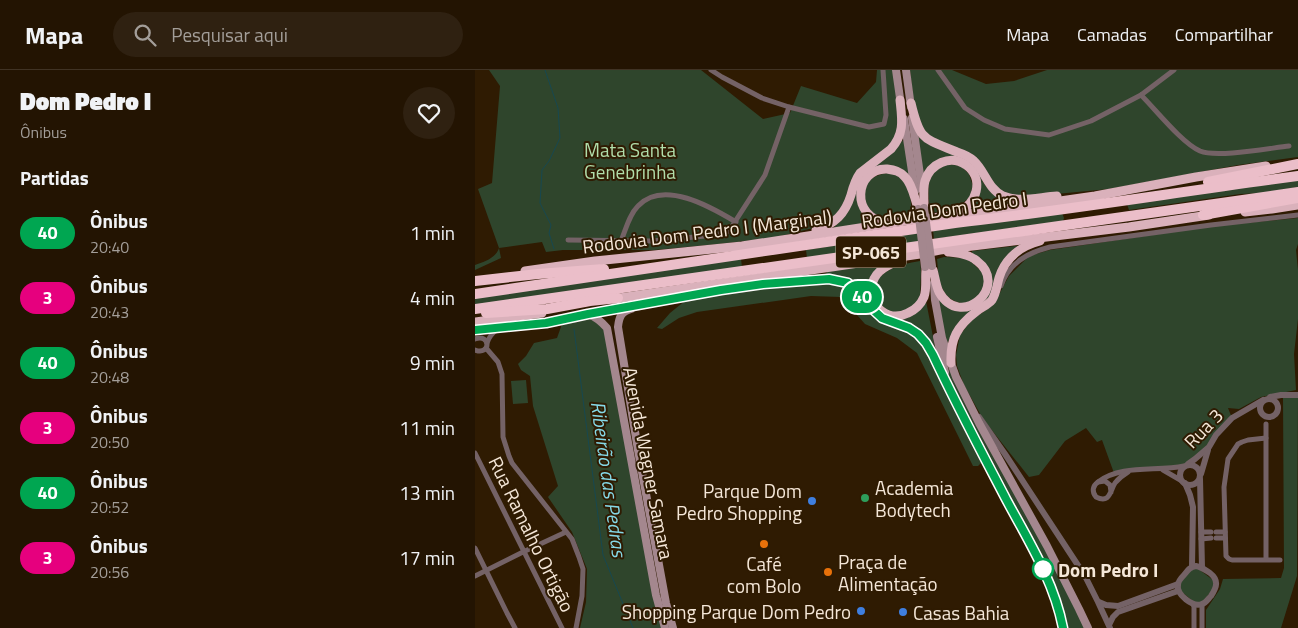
<!DOCTYPE html>
<html lang="pt">
<head>
<meta charset="utf-8">
<style>
	:root { --surface:#231402; --page:#2f2111; --text:#f1f3f6; --muted:#a39e99; --line:#403324 }
	body { margin:0; font-family:"Titillium Web",sans-serif; background:var(--page); color:var(--text); height:100vh; display:flex; flex-direction:column; font-size:19px; white-space:nowrap }
	* { box-sizing:border-box; margin:0 }
	p { font-size:16px; color:var(--muted) }
	.icon { flex:none; width:28px; height:28px; fill:none; stroke:currentColor; stroke-width:2; stroke-linecap:round; stroke-linejoin:round }
	.map { position:relative; flex:1; overflow:hidden }
	.sheet { display:flex; flex-direction:column; background:var(--surface); width:475px }
	.sheet>* { flex:none }
	.badge { padding:0 10px; border-radius:16px; font-size:18px; line-height:32px }
	.map>.badge { position:absolute; translate:-50% -50%; box-shadow:0 0 0 2px #fff }
	h2 { padding:0 20px; font-size:19px; line-height:45px }
	.round { display:grid; place-items:center; flex:none; width:52px; height:52px; border-radius:26px; background:var(--page) }
	.head { display:flex; align-items:center; justify-content:space-between; height:85px; padding:0 20px }
	h1 { font-size:24px; font-weight:800; line-height:38px }
	ul { padding:0; list-style:none }
	li { display:flex; align-items:center; gap:15px; height:65px; padding:0 20px }
	li div { flex:1 }
	li b { display:block; font-size:19px }
	li em { font-style:normal }
	li .badge { min-width:55px; font-weight:700; text-align:center }
	header { display:flex; align-items:center; gap:30px; box-sizing:border-box; height:70px; padding:0 25px; background:var(--surface); border-bottom:1px solid var(--line) }
	header strong { font-size:24px }
	nav { display:flex; gap:28px; margin-inline-start:auto; font-size:18px }
	.search { width:350px; height:45px; background:var(--page); display:flex; align-items:center; gap:12px; box-sizing:border-box; padding:0 18px; border-radius:28px; color:var(--muted); font-size:19px }
	main { display:flex; flex:1; min-height:0 }
	.map>svg:first-child { display:block }
	.green { fill:#2f452c }
	.lines { fill:none; stroke-linecap:round; stroke-linejoin:round }
	.stream { stroke:#174850; stroke-width:1 }
	.minor { stroke:#746266; stroke-width:5 }
	.tertiary { stroke:#746266; stroke-width:6 }
	.secondary { stroke:#a4878e; stroke-width:8 }
	.trunk { stroke:#dab1bb; stroke-width:9 }
	.motorway { stroke:#ebbec9; stroke-width:10 }
	.secondary-bridge { stroke:#a4878e; stroke-width:8 }
	.line-casing { stroke:#fff; stroke-width:11 }
	.line { stroke:#00a651; stroke-width:8 }
	.leisure-dot { fill:#2e9e5b; stroke:#2f1b02; stroke-width:2 }
	.shop-dot { fill:#3f7fe0; stroke:#2f1b02; stroke-width:2 }
	.food-dot { fill:#e8710a; stroke:#2f1b02; stroke-width:2 }
	.stop-dot { fill:#fff; stroke:#00a651; stroke-width:2.5 }
	.labels { text-anchor:middle; dominant-baseline:central; stroke-width:4; stroke-linejoin:round; paint-order:stroke }
	.shield { fill:#2f1b02; stroke:#baaa98; stroke-width:1 }
	.shield-label { font-size:18px; font-weight:bold; fill:#f5e7d8 }
	.park-label { font-size:19px; fill:#b1ddaa; stroke:#2f1b02 }
	.street-label { font-size:19px; fill:#f5e7d8; stroke:#2f1b02 }
	.poi-label { font-size:19px; fill:#f5e7d8; stroke:#2f1b02; text-anchor:start }
	.stop-label { font-size:19px; font-weight:bold; fill:#f5e7d8; stroke:#2f1b02; text-anchor:start }
	.water-label { font-size:20px; font-style:italic; fill:#85d8e6; stroke:#2f1b02 }
</style>
</head>
<body>
<header>
<strong>Mapa</strong>
<div class="search"><svg class="icon" aria-label="search" viewBox="0 0 24 24"><circle cx="10" cy="10" r="6"/><path d="M15 15l6 6"/></svg>Pesquisar aqui</div>
<nav><a>Mapa</a><a>Camadas</a><a>Compartilhar</a></nav>
</header>
<main>
<section class="sheet">
<div class="head"><div><h1>Dom Pedro I</h1><p>Ônibus</p></div><a class="round"><svg class="icon" aria-label="heart" viewBox="0 0 24 24"><path d="M12 20l-8-8c-3-5 5-10 8-4 3-6 11-1 8 4z"/></svg></a></div>
<h2>Partidas</h2>
<ul>
<li><span class="badge" style="background:#00a651;color:#fff">40</span><div><b>Ônibus</b><p>20:40</p></div><em>1 min</em></li>
<li><span class="badge" style="background:#e6007e;color:#fff">3</span><div><b>Ônibus</b><p>20:43</p></div><em>4 min</em></li>
<li><span class="badge" style="background:#00a651;color:#fff">40</span><div><b>Ônibus</b><p>20:48</p></div><em>9 min</em></li>
<li><span class="badge" style="background:#e6007e;color:#fff">3</span><div><b>Ônibus</b><p>20:50</p></div><em>11 min</em></li>
<li><span class="badge" style="background:#00a651;color:#fff">40</span><div><b>Ônibus</b><p>20:52</p></div><em>13 min</em></li>
<li><span class="badge" style="background:#e6007e;color:#fff">3</span><div><b>Ônibus</b><p>20:56</p></div><em>17 min</em></li>
</ul>
</section>
<div class="map">
<svg width="823" height="558" viewBox="0 0 823 558">
	<rect width="100%" height="100%" fill="#2f1b02"/>
	<g class="green">
		<path d="M 14,0 L 226,0 L 288,49 L 315,43 L 326,16 L 382,33 L 401,12 L 402,0 L 420,0 L 426,63 L 416,79 L 378,108 L 374,129 L 358,153 L 298,168 L 243,174 L 179,180 L 88,180 L 71,182 L 67,172 L 24,178 L 26,188 L 0,200 L 0,195 C 9,192 21,188 24,178 L 3,119 L 17,113 L 25,16 Z"/>
		<polygon points="435,0 477,0 511,14 539,11 572,0 823,0 823,87 763,95 634,119 539,128 522,122 501,94 458,73 441,53"/>
		<path d="M 443,67 C 455,69 497,92 503,101 C 506,104 506,109 508,112 C 515,124 527,129 539,134 L 492,141 L 502,107 L 481,89 L 448,105 Z"/>
		<polygon points="428,70 430,73 436,108 405,98 385,116 398,153 358,158 366,151 384,111 390,101 416,84"/>
		<path d="M 473,94 L 486,96 L 494,104 L 498,116 L 495,127 L 479,140 L 456,143 C 454,131 450,108 461,99 C 464,96 470,95 473,94 Z"/>
		<path d="M 413,103 C 417,104 422,105 425,107 C 436,115 436,133 437,145 L 415,150 L 398,145 C 395,141 390,137 389,132 C 385,114 397,105 413,103 Z"/>
		<polygon points="823,109 823,117 789,123 765,124 654,140 652,134"/>
		<polygon points="587,143 589,148 588,151 459,169 458,160"/>
		<polygon points="823,148 823,174 821,180 823,200 823,249 819,284 821,320 786,327 764,339 753,338 757,348 735,375 713,394 639,403 627,370 622,372 611,358 590,371 564,405 554,407 508,349 489,315 482,296 481,285 485,265 498,248 507,243 520,232 534,206 554,186 575,180 738,156"/>
		<polygon points="443,163 444,172 332,188 331,180"/>
		<polygon points="549,175 535,185 517,227 476,266 472,274 470,269 463,226 480,240 515,219 497,184 497,181"/>
		<path d="M 469,187 L 492,188 L 509,204 C 510,207 511,213 510,216 C 506,237 478,239 468,220 C 463,212 463,198 462,189 Z"/>
		<polygon points="266,189 267,197 0,235 0,227"/>
		<path d="M 445,191 L 446,201 L 445,229 L 437,240 L 422,244 L 409,241 C 407,237 404,234 403,230 C 391,203 424,194 445,191 Z"/>
		<polygon points="407,193 394,222 419,249 451,231 460,277 406,246 387,221 380,214 373,210 349,205 355,200"/>
		<polygon points="345,213 363,214 376,218 420,255 441,266 458,288 507,389 506,393 503,396 498,396 442,283 422,268 390,254 366,227 336,226 222,242 204,248 187,259 182,258 195,243 211,230 288,219"/>
		<polygon points="117,249 128,257 132,265 187,558 105,558 111,532 112,499 97,462 73,427 83,416 58,336 55,306 46,300 43,294 51,286 59,273 82,268 87,254"/>
		<polygon points="475,300 578,492 611,558 589,558 578,519 479,321 472,303"/>
		<polygon points="51,310 53,333 38,334 36,311"/>
		<polygon points="823,325 822,506 806,558 731,558 731,540 745,519 748,509 806,508 809,498 808,328"/>
		<polygon points="722,498 738,510 739,518 729,530 726,532 719,532 707,522 705,519 706,512 716,500"/>
	</g>
	<g class="lines">
		<g class="stream">
			<polyline points="70,0 83,38 85,68 74,91 67,100 65,133 76,155 74,163 79,179"/>
			<polyline points="99,259 128,485 158,558"/>
		</g>
		<g class="minor">
			<polyline points="236,0 247,7 287,28 314,37 394,57 409,54 411,45 408,0"/>
			<polyline points="463,0 490,38 509,50 530,59 574,65 616,51 666,25 699,0"/>
			<path d="M 666,25 C 681,40 707,73 725,81 C 742,88 795,78 814,76"/>
			<polyline points="93,170 177,171 241,165 254,161 290,105 314,37"/>
			<path d="M 146,171 C 151,159 154,145 163,136 C 188,109 236,137 261,152"/>
			<path d="M 526,216 C 534,193 552,183 575,177 L 736,155 L 823,145"/>
			<path d="M 0,269 C 16,263 16,286 0,280"/>
			<path d="M 12,273 C 14,267 17,263 23,259"/>
			<polyline points="11,278 23,292 27,304 28,367 34,386 37,393 97,469 104,487 108,499 107,526 101,558"/>
			<polyline points="791,368 773,370 767,372 763,374 753,389 749,417 751,486 754,489 757,490 805,490"/>
			<polyline points="0,383 87,558"/>
			<polyline points="688,400 707,411"/>
			<path d="M 623,412 C 647,394 681,402 709,396"/>
			<path d="M 636,422 L 635,415 L 630,411 L 623,412 C 617,416 617,422 621,427 C 635,434 635,421 640,413 C 644,408 648,405 653,402"/>
			<polyline points="726,462 736,462"/>
			<polyline points="741,462 750,462"/>
			<polyline points="741,468 750,468"/>
			<polyline points="726,469 736,468"/>
			<polyline points="0,478 32,543 40,558"/>
			<polyline points="791,489 791,354"/>
			<polyline points="0,506 48,482 91,462"/>
			<polyline points="718,534 719,537 719,558"/>
			<polyline points="727,535 727,558"/>
		</g>
		<g class="tertiary">
			<polyline points="795,327 806,325 823,325"/>
			<circle cx="794" cy="338" r="9"/>
			<polyline points="504,347 530,384 610,506 623,532 635,558"/>
			<polyline points="713,394 720,389 734,377 741,365 757,348 788,330"/>
			<circle cx="715" cy="405" r="10"/>
			<polyline points="726,404 733,380"/>
			<polyline points="725,409 727,497"/>
			<polyline points="710,413 715,425 718,437 717,496"/>
			<path d="M 721,496 C 727,497 730,500 735,503 C 744,510 742,517 736,526 C 733,529 731,533 727,534 C 718,538 701,524 703,515 C 703,511 706,508 709,505 C 713,500 715,497 721,496 Z"/>
			<polyline points="624,532 631,535 643,536 703,514"/>
			<polyline points="634,555 638,547 643,542 703,521"/>
		</g>
		<g class="secondary">
			<polyline points="421,0 426,35"/>
			<polyline points="431,0 436,37"/>
			<polyline points="437,48 447,119"/>
			<polyline points="429,49 440,121"/>
			<polyline points="459,213 460,230 467,268 481,307 504,353 572,476 604,539 613,558"/>
			<path d="M 156,239 C 146,242 144,247 143,257 L 163,380 L 191,533 L 198,558"/>
			<path d="M 113,244 C 121,247 126,251 132,258 L 181,525 L 190,558"/>
			<path d="M 0,260 L 71,253 L 113,244 L 246,220 L 288,214 L 354,209 L 373,213 L 379,218 L 392,234 L 407,248 L 434,258 L 443,264 L 451,273 L 458,285 C 481,333 506,381 531,429 C 553,470 579,511 588,558"/>
			<polyline points="462,267 470,302"/>
		</g>
		<g class="trunk">
			<path d="M 436,33 C 445,71 448,68 482,82 C 488,84 495,87 499,91 C 510,101 513,119 528,126 C 545,133 564,127 582,126"/>
			<path d="M 449,135 C 449,127 448,118 450,111 C 455,94 475,84 491,95 C 510,109 502,135 482,142"/>
			<polyline points="770,142 797,139 823,135"/>
			<path d="M 412,152 C 375,149 379,98 412,99 C 419,100 425,101 430,107 C 437,114 439,126 442,135"/>
			<path d="M 341,160 C 360,154 370,144 376,125 C 378,117 380,110 385,103 L 416,79 C 430,63 427,49 425,30"/>
			<path d="M 425,190 C 418,193 410,196 405,201 C 384,220 405,257 433,243 C 440,240 446,234 449,227 C 452,219 450,209 451,200"/>
			<path d="M 458,200 C 460,207 461,216 464,222 C 486,261 535,216 502,191 C 494,184 482,183 473,182"/>
			<polyline points="50,201 120,191 267,176 430,151 500,143 620,126 721,107 791,96"/>
			<polyline points="138,229 445,184 465,180 654,157 734,145"/>
			<polyline points="0,252 67,243"/>
			<path d="M 476,293 C 475,269 482,256 502,241 C 507,237 513,235 517,230 C 521,224 522,215 524,208 C 530,188 546,176 565,171"/>
		</g>
		<g class="motorway">
			<polyline points="733,112 823,94"/>
			<polyline points="728,145 823,128"/>
			<polyline points="0,211 63,204 129,199"/>
			<path d="M 0,224 L 480,153 C 595,140 709,121 823,106"/>
			<polyline points="0,239 823,122"/>
			<polyline points="11,243 72,239 115,231 143,228"/>
		</g>
		<g class="secondary-bridge">
			<polyline points="449,138 457,196"/>
			<polyline points="443,139 450,197"/>
		</g>
	</g>
	<g class="lines">
		<defs>
			<path id="line" d="M 0,260 L 71,253 L 113,244 L 246,220 L 288,214 L 354,209 L 373,213 L 379,218 L 392,234 L 407,248 L 434,258 L 443,264 L 451,273 L 458,285 C 481,334 506,381 531,429 C 553,470 579,511 588,558"/>
		</defs>
		<use href="#line" class="line-casing"/>
		<use href="#line" class="line"/>
	</g>
	<circle class="leisure-dot" cx="390" cy="428" r="5"/>
	<g class="shop-dot">
		<circle cx="337" cy="431" r="5"/>
		<circle cx="386" cy="541" r="5"/>
		<circle cx="428" cy="542" r="5"/>
	</g>
	<g class="food-dot">
		<circle cx="289" cy="474" r="5"/>
		<circle cx="353" cy="502" r="5"/>
	</g>
	<circle class="stop-dot" cx="568" cy="499" r="10"/>
	<g class="labels">
		<rect class="shield" x="361" y="166.5" width="70" height="31" rx="4"/>
		<g class="shield-label">
			<text x="396" y="182">SP-065</text>
		</g>
		<g class="park-label">
			<text x="155" y="79">Mata Santa<tspan x="155" dy="22">Genebrinha</tspan></text>
		</g>
		<g class="street-label">
			<text transform="translate(469 139) rotate(-8)">Rodovia Dom Pedro I</text>
			<text transform="translate(232 161) rotate(-7)">Rodovia Dom Pedro I (Marginal)</text>
			<text transform="translate(728 358) rotate(-46)">Rua 3</text>
			<text transform="translate(174 393) rotate(79)">Avenida Wagner Samara</text>
			<text transform="translate(57 464) rotate(64)">Rua Ramalho Ortigão</text>
		</g>
		<g class="poi-label">
			<text x="400" y="417">Academia<tspan x="400" dy="22">Bodytech</tspan></text>
			<text x="327" y="420" text-anchor="end">Parque Dom<tspan x="327" dy="22">Pedro Shopping</tspan></text>
			<text x="363" y="491">Praça de<tspan x="363" dy="22">Alimentação</tspan></text>
			<text x="289" y="493" text-anchor="middle">Café<tspan x="289" dy="22">com Bolo</tspan></text>
			<text x="376" y="541" text-anchor="end">Shopping Parque Dom Pedro</text>
			<text x="438" y="542">Casas Bahia</text>
		</g>
		<g class="stop-label">
			<text x="583" y="499">Dom Pedro I</text>
		</g>
		<g class="water-label">
			<text transform="translate(134 409) rotate(82)">Ribeirão das Pedras</text>
		</g>
	</g>
</svg>
<b class="badge" style="left:387px;top:227px;background:#00a651;color:#fff">40</b>
</div>
</main>
</body>
</html>
